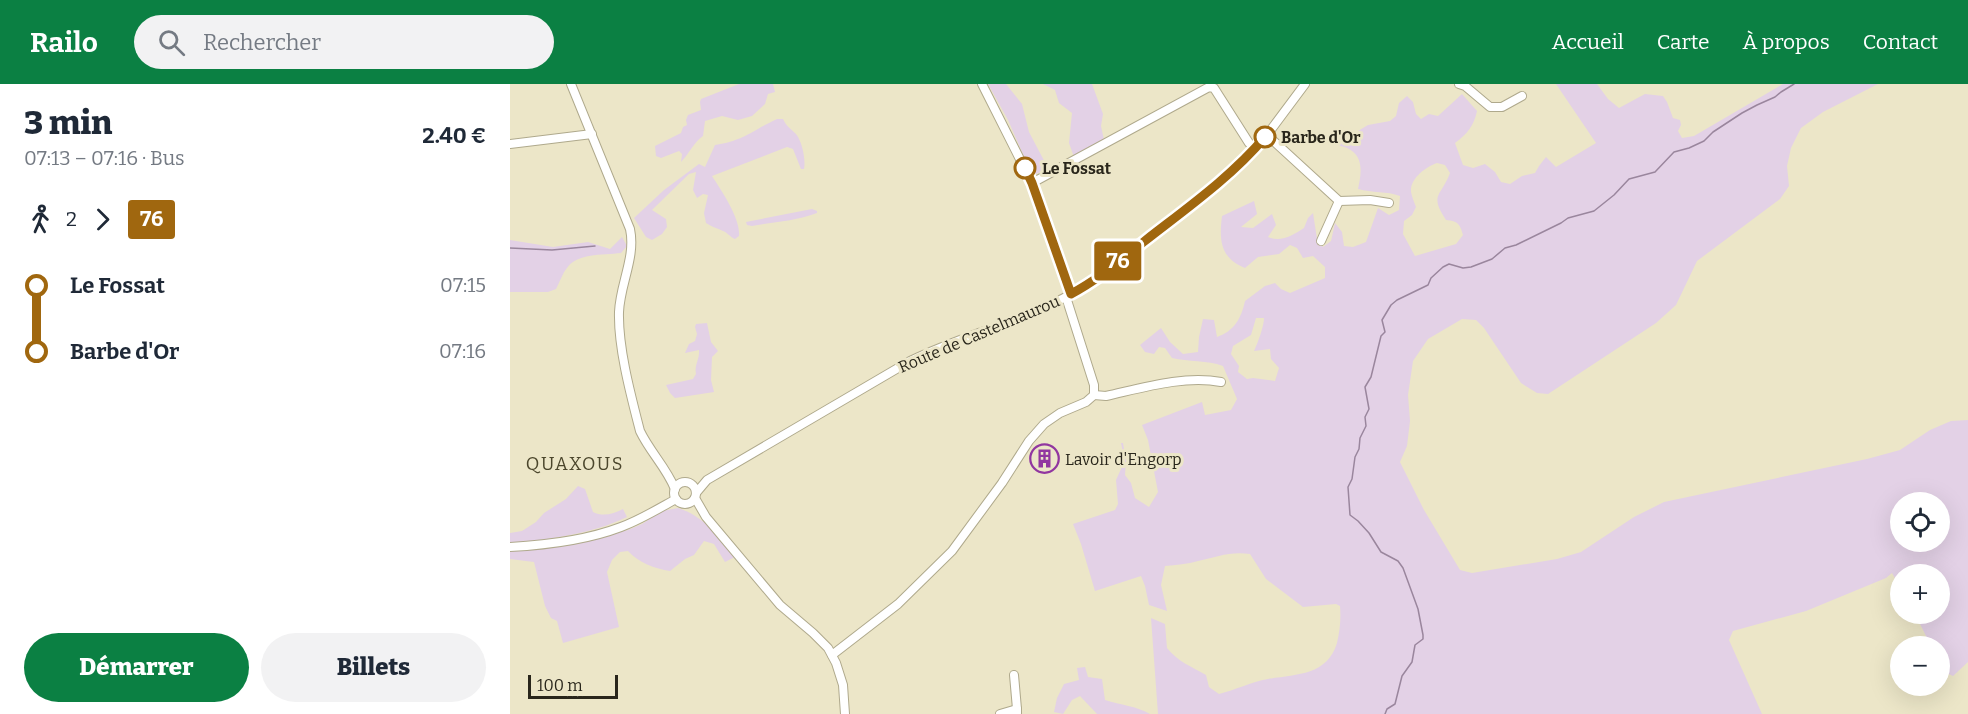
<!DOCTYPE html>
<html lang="fr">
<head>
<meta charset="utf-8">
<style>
	:root { --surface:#fff; --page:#f2f2f3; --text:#1f2937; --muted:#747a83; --accent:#0b8043 }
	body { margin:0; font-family:Bitter,serif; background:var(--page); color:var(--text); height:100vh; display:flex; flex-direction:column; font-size:22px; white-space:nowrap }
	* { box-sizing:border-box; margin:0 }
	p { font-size:20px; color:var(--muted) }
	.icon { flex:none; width:33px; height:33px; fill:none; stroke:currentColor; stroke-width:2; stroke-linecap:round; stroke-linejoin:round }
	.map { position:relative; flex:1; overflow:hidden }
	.drawer { display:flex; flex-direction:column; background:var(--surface); width:510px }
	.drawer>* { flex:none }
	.badge { padding:0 12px; border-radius:4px; font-size:21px; line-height:39px }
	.buttons { position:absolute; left:1380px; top:408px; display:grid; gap:12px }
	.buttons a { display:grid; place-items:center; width:60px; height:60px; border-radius:50%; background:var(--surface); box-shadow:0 6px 24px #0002; font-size:30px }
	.scale { position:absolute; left:18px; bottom:15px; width:90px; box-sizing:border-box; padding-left:6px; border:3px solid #29261b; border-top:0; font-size:16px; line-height:21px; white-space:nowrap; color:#29261b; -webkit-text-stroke:4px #ece6c8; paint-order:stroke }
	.map>.badge { position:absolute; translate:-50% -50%; box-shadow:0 0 0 3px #fff }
	.legs { display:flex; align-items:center; gap:9px; height:66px; padding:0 24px; font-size:20px }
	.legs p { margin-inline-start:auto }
	.headline { display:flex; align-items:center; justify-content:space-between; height:102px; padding:0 24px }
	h1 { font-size:33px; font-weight:800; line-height:45px }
	.button { display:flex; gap:12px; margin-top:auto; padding:12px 24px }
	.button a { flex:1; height:69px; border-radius:36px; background:var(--accent); color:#fff; font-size:24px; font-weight:800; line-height:69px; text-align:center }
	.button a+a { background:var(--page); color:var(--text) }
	ul { padding:0 24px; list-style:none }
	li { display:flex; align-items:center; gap:21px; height:66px; font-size:22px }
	li i { display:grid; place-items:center; width:9px; height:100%; margin:0 8px; background:currentColor }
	li i::after { content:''; width:15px; height:15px; margin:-8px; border:4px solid; border-radius:50%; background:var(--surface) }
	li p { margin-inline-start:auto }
	li:first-child i { background:linear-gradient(#0000 50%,currentColor 0) }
	li:last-child i { background:linear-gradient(currentColor 50%,#0000 0) }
	header { display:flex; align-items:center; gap:36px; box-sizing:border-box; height:84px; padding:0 30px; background:var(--accent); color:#fff }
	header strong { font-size:28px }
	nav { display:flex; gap:33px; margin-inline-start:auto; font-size:21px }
	.search { width:420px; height:54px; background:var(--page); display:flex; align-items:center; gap:15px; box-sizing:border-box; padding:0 21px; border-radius:33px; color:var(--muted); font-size:22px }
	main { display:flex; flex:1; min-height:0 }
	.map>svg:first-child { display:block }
	.green { fill:#e3d1e6; fill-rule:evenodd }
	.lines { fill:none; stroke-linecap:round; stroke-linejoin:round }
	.stream { stroke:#9a869d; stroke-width:1.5 }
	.minor-casing { stroke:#afa98c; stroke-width:10 }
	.minor { stroke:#fff; stroke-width:8 }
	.line-1-casing { stroke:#fff; stroke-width:14 }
	.line-1 { stroke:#a0670f; stroke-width:9 }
	.stop-1-dot { fill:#fff; stroke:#a0670f; stroke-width:3 }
	.labels { text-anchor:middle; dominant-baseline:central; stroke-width:6; stroke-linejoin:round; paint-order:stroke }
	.stop-label { font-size:16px; font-weight:bold; fill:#29261b; stroke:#ece6c8; text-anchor:start }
	.street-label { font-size:16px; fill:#29261b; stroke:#ece6c8 }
	.poi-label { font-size:16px; fill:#29261b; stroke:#ece6c8; text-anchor:start }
	.neighbourhood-label { font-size:18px; letter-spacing:1.5px; fill:#4b462c; stroke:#ece6c8 }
</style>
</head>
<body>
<header>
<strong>Railo</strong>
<div class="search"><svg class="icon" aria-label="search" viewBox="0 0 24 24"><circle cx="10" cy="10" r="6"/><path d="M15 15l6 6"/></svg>Rechercher</div>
<nav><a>Accueil</a><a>Carte</a><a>À propos</a><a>Contact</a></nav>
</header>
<main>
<section class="drawer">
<div class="headline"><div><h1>3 min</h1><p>07:13 – 07:16 · Bus</p></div><b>2.40 €</b></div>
<div class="legs"><svg class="icon" aria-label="walk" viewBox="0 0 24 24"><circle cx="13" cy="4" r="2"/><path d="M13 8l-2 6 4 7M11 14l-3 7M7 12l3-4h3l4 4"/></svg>2<svg class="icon" aria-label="forward" viewBox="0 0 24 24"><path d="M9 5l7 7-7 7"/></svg><b class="badge" style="background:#a0670f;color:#fff">76</b></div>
<ul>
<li><i style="color:#a0670f"></i><b>Le Fossat</b><p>07:15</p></li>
<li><i style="color:#a0670f"></i><b>Barbe d'Or</b><p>07:16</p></li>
</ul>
<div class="button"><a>Démarrer</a><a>Billets</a></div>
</section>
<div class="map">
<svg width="1458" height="630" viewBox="0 0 1458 630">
	<rect width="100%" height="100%" fill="#ece6c8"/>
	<g class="green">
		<path d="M 229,0 L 263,0 L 265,8 L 258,10 L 255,20 L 242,32 L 228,36 L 212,32 L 195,37 L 193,52 C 184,58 179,70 171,78 L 172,70 L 169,67 L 151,74 L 146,72 L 145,62 L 171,49 L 173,43 L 177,41 L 176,36 L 178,31 L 191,26 L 190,18 L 191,15 Z"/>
		<polygon points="478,0 496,0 512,20 519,48 539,86 522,91 498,36"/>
		<polygon points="533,0 582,0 593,30 591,42 594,56 564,73 559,59 562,29 549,19 545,6"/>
		<path d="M 1046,0 L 1087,0 L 1098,15 L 1109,24 L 1135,10 L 1153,12 L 1157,18 L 1163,34 L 1170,36 L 1171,41 L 1168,47 L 1172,54 L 1184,52 L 1273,0 L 1368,0 L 1313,28 L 1291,44 L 1281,64 L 1277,82 L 1279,102 L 1270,115 L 1187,177 L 1166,221 L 1146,239 L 1038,310 L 1027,309 L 1011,299 L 974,244 L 966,236 L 952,235 L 918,255 L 903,277 L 898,311 L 900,337 L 897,362 L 890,378 L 914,426 L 950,486 L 962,489 L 1047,475 L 1071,468 L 1124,433 L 1154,418 L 1357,375 L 1390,366 L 1420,346 L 1441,337 L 1458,336 L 1458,578 L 1443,592 L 1432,587 L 1430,582 L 1430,562 L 1421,562 L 1405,530 L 1430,530 L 1430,490 L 1390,490 L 1390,503 L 1382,489 L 1376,494 L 1296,527 L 1223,547 L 1219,556 L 1252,630 L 648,630 L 641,534 L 655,540 L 657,564 C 667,577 682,583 696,591 L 699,603 L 709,610 C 725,606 741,598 758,595 C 786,590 817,592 827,559 C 830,546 831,536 830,522 L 826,520 L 793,523 L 756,495 L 740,470 C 721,467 706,473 688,477 C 678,480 666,481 655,482 L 651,501 L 657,527 L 639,521 L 635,502 L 631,492 L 585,507 L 571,460 L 563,440 L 605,426 L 608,420 L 606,396 L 611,385 L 613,369 L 611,359 L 613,359 L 616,377 L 615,391 L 621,399 L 625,414 L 639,423 L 648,408 L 638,356 L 632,341 L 692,318 L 695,331 L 721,326 L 727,315 L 713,282 C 697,276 679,278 662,274 L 655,264 L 649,263 L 644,270 L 635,268 L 630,261 L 651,244 L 660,258 L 673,270 L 688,268 L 689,253 L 693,235 L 704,236 L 707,253 C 724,247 731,235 735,217 L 755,202 L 765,199 L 771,205 L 780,209 L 815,194 L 815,183 L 803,172 L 793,174 L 787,164 L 780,161 L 769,170 L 748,173 L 735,184 C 710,174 709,156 712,132 L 744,117 L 747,130 L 731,143 L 743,144 L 762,130 L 766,141 L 758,153 C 771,159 783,151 794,144 L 798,134 L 803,129 L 807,155 L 813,163 L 821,157 L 825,139 L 832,148 L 834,162 L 843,163 L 856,158 L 868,124 L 879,131 L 889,126 L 890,112 C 877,107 862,109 848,105 C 851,91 855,72 837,64 C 832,62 828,62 823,59 L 829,49 L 843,50 L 858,41 L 880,37 L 886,32 L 889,19 L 897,12 L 903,18 L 906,30 L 911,35 L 919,30 L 928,32 L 952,10 L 967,27 C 964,42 957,50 945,59 L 953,81 L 963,84 L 975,80 L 985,88 L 991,98 L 1000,100 L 1012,92 L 1025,89 L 1029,82 L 1036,73 L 1046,83 L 1086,59 ZM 927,79 L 935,81 L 940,89 C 931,113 919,110 936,136 C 948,137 950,140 953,151 L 946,160 L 905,172 L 893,150 L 894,137 L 902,131 L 906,123 C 904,118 902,113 901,108 C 900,94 916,83 927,79 ZM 746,234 L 754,234 C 754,242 748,258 744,267 L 760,265 L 761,275 L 769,284 L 765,297 L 743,294 L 737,295 L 728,288 L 729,282 L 721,270 L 723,262 L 741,251 ZM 1390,418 L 1430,418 L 1430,458 L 1390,458 Z"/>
		<path d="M 267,35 L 273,35 C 277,43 280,44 286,50 C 292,57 296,76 294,85 L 291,85 L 283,65 L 277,63 L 202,92 C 211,106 231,135 229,152 L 225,155 C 220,153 218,149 213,147 C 207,144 202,143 196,139 L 194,129 L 198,111 L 193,110 L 187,114 L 183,106 L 186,88 L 179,90 L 142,126 L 156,135 L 157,143 L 152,150 L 142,156 L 136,153 L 124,134 L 154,106 L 189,80 L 195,83 L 205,61 C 234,57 243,46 267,35 Z"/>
		<path d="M 302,125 L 307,127 L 307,129 C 286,137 264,138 242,142 L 237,141 L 236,138 Z"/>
		<path d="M 112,153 L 117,162 L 111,169 C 95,171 67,169 57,184 C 52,190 50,198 46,205 L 38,208 L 0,208 L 0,156 L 43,163 L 78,158 L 100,165 Z"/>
		<path d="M 197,239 L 201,258 L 208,267 L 202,273 L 201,296 L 204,308 L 165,314 L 160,309 L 156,301 L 183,295 L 186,290 C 184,281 190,275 189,266 L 175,269 L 179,260 L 185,257 L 187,250 L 185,243 L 186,240 Z"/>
		<path d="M 68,402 L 75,405 L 83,428 C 93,433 103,430 113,425 L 117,433 C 82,450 39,455 0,460 L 0,449 L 12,447 L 26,438 L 34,429 L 56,415 Z"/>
		<path d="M 168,424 C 194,432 209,453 225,473 L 215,478 L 204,460 L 194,457 L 184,471 L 175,475 L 160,487 C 145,485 128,478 118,467 L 110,468 L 102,476 L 97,488 L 109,543 L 53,559 L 47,537 L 41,534 L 35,522 L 24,478 L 0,475 L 0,465 L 90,453 L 118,446 L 132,440 L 152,427 Z"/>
		<path d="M 575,583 L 578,593 L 592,595 L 595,616 C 611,621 626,622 640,630 L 587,630 L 570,612 L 562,616 L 553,630 L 544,628 L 547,614 L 554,600 L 569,596 L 567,584 Z"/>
	</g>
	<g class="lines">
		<g class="stream">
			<polyline points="0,164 42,166 85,162"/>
			<polyline points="875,630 877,625 885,620 892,592 902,578 905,561 913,555 913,551 908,525 893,484 888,477 871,468 859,449 848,437 840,431 838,403 842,395 845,373 849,365 850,354 856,342 855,333 859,325 855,303 861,293 871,252 875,248 872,236 881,221 887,216 918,201 921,194 933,183 939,180 953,184 961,183 982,175 995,164 1006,161 1051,139 1058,134 1084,127 1104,111 1119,95 1145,88 1164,68 1179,64 1194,57 1203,48 1232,29 1247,21 1265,13 1271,8 1284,0"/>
		</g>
		<defs>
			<g id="minor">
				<path d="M 61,0 L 120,145 C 126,173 110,200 109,228 C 108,264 121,312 130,347 C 140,368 156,383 165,405"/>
				<polyline points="472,0 522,99 561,210"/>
				<polyline points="949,0 955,2 980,23 992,23 1012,12"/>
				<polyline points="757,51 829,117 860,116 879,119"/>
				<polyline points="0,60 82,50"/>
				<polyline points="522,99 699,3 704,4 739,59 745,65"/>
				<polyline points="811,157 829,117"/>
				<path d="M 584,311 L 596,312 C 632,304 674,291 711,298"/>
				<circle cx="175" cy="409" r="11"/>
				<path d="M 186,409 L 197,396 L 400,277 C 459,248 525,235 580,199 L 728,82 L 757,51 L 795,0"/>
				<polyline points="185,414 196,433 270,521 303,549 318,564 326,579 333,601 335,630"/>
				<path d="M 0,463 C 37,461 77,456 111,443 C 130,436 148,425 166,415"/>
				<polyline points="322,571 388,520 442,467 492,399 519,357 534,340 550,329 576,318 584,311 584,301 556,213"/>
				<polyline points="504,591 507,625"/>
				<polyline points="490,630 507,625 507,629"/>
			</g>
		</defs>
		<use href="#minor" class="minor-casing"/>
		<use href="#minor" class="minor"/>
	</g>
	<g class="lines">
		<defs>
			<path id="line-1" d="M 515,84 L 522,99 L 561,210 C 588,196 612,175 636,156 C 677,124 721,93 755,53"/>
		</defs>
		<use href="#line-1" class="line-1-casing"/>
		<use href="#line-1" class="line-1"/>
	</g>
	<defs>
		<symbol id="building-ring" viewBox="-11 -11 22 22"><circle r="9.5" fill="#ece6c8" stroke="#9136a0" stroke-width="1.5"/><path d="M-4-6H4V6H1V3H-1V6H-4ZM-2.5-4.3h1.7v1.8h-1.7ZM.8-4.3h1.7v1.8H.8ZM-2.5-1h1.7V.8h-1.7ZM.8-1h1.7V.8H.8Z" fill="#9136a0"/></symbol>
	</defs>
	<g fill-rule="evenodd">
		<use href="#building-ring" x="518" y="358" width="33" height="33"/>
	</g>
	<g class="stop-1-dot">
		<circle cx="755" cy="53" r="10"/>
		<circle cx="515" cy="84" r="10"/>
	</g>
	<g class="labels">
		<g class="stop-label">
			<text x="771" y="53">Barbe d'Or</text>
			<text x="532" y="84">Le Fossat</text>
		</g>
		<g class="street-label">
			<text transform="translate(469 250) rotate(-23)">Route de Castelmaurou</text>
		</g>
		<g class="poi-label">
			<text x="555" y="375">Lavoir d'Engorp</text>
		</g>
		<g class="neighbourhood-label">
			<text x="65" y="380">QUAXOUS</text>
		</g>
	</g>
</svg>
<div class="buttons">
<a><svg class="icon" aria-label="locate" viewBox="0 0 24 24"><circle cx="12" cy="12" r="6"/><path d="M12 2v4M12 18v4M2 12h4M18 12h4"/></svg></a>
<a>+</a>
<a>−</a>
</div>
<div class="scale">100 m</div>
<b class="badge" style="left:608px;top:177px;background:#a0670f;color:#fff">76</b>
</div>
</main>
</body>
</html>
